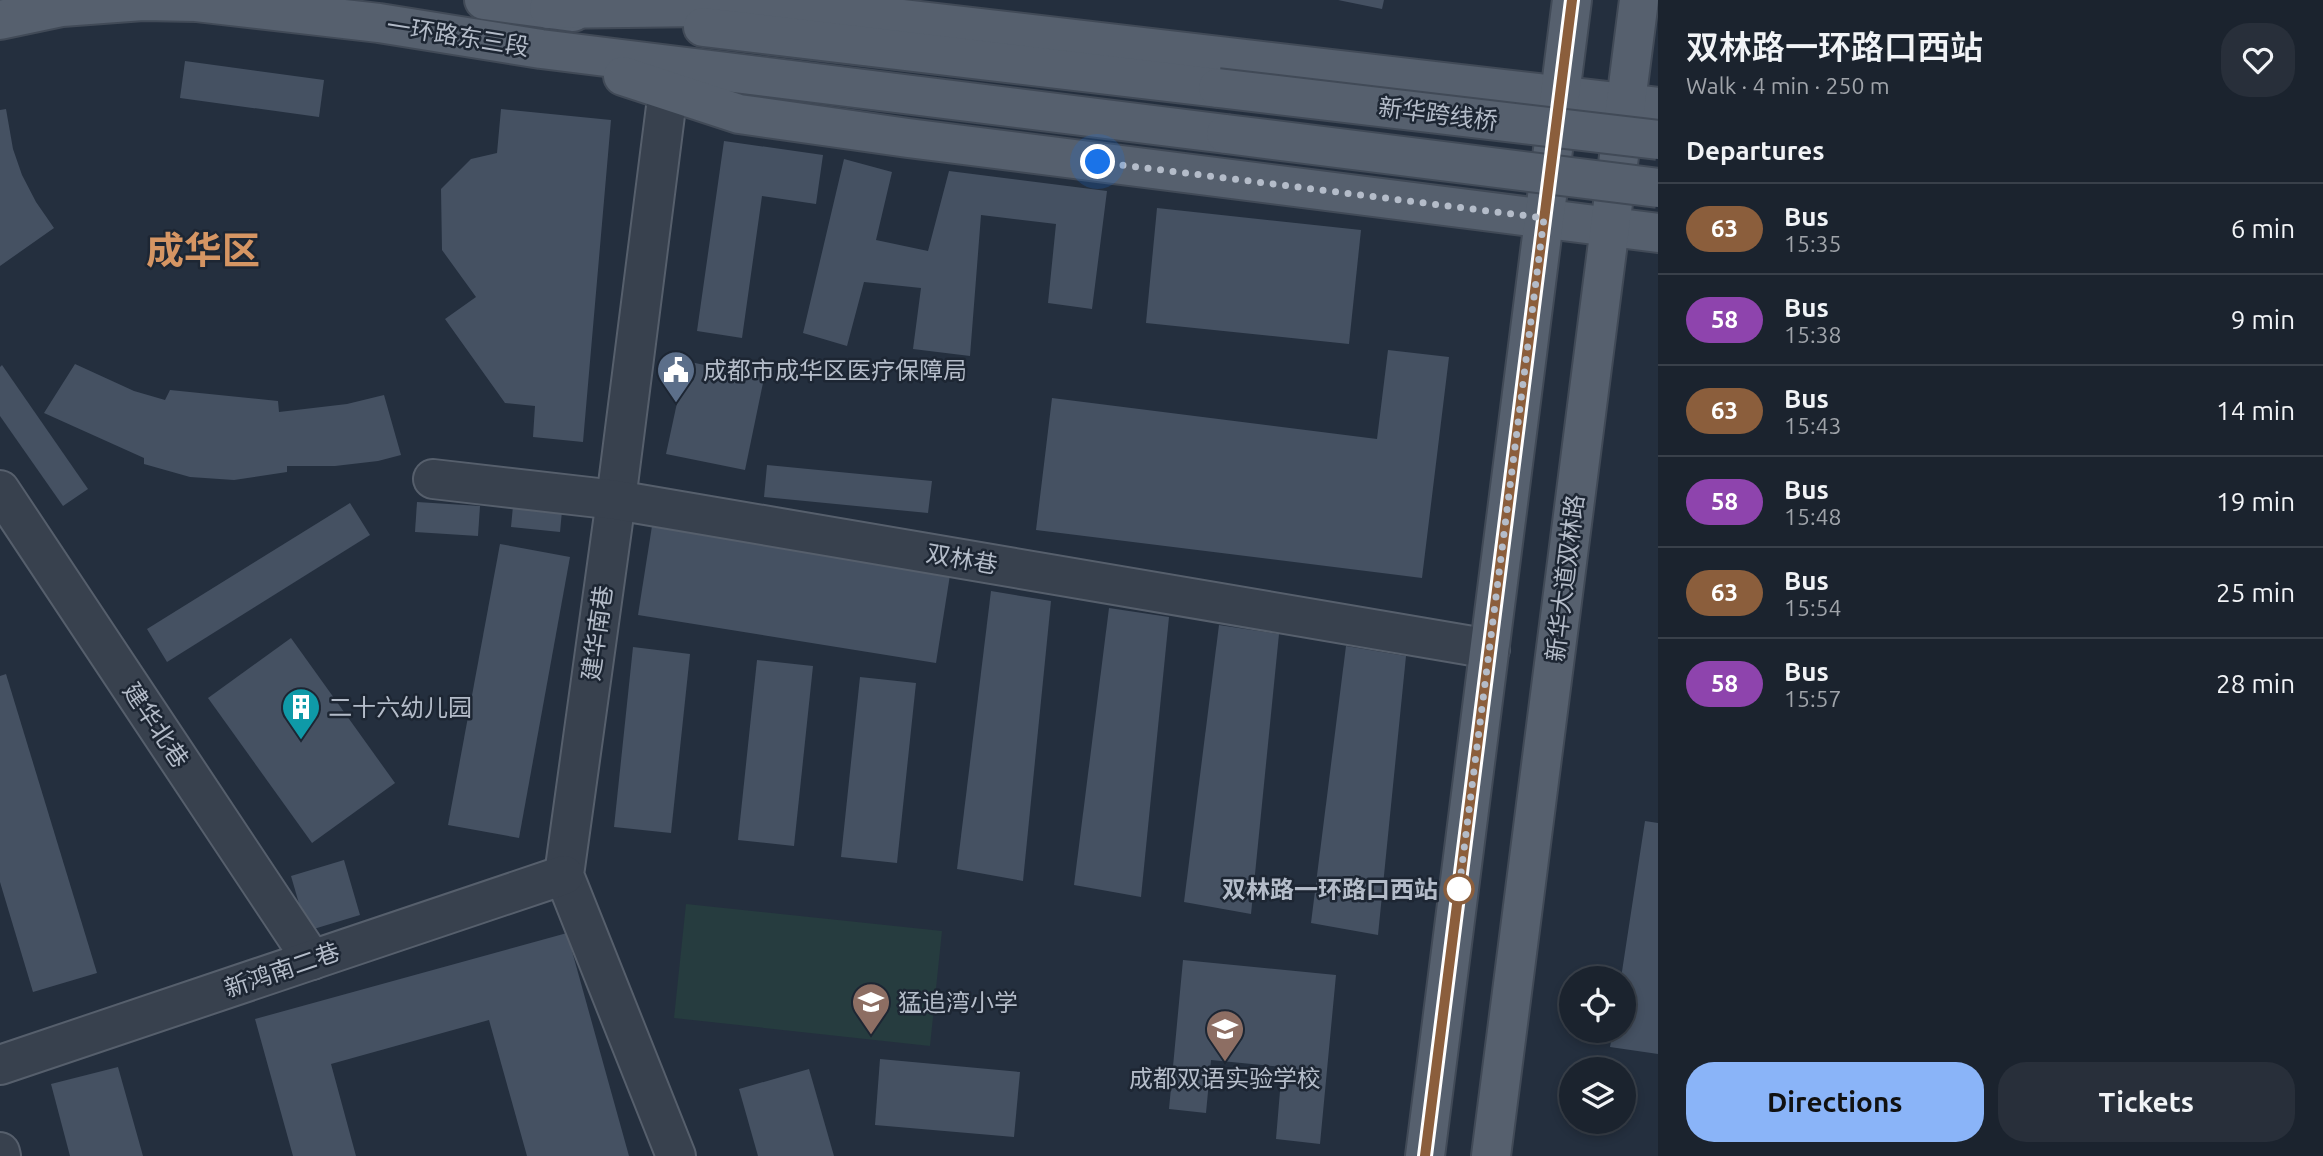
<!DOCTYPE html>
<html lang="en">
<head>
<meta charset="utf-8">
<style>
	:root { --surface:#1b232e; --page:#282f3a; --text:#f1f3f6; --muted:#a0a4aa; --line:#39404a; --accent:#8ab4f8 }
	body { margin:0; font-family:Ubuntu,"Noto Sans SC",sans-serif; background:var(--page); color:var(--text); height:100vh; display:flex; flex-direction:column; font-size:26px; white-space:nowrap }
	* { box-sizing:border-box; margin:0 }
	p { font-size:23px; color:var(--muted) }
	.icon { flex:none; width:38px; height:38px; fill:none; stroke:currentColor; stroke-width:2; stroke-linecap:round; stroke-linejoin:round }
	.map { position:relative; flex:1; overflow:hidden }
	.details { display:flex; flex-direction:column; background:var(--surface); width:665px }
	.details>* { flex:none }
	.badge { padding:0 14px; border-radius:23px; font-size:24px; line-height:46px }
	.buttons { position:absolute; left:1559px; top:966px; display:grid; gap:14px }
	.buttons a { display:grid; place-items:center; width:77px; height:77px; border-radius:50%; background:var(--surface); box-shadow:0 4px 10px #0003,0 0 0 2px var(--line); font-size:35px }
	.you { position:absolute; width:35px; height:35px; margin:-18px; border:5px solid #fff; border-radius:50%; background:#1a73e8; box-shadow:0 0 0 10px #1a73e833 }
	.map>.badge { position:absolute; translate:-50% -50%; box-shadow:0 0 0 4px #fff }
	h2 { padding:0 28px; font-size:26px; line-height:63px }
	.round { display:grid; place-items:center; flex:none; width:74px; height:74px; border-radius:28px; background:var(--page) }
	.overview { display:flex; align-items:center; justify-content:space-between; height:119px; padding:0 28px }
	h1 { font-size:33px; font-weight:600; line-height:52px }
	.action { display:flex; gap:14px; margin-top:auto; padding:14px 28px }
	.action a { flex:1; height:80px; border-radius:28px; background:var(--accent); color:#111; font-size:28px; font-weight:600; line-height:80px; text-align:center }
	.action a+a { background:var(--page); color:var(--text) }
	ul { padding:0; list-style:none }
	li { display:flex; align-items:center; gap:21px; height:91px; padding:0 28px; border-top:2px solid var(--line) }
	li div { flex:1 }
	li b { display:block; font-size:26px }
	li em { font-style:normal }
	li .badge { min-width:77px; font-weight:700; text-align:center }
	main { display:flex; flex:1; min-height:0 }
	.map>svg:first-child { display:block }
	.green { fill:#263c3f }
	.building { fill:#455162 }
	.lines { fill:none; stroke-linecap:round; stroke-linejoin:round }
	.minor-casing { stroke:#565f6c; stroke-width:42 }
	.major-casing { stroke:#414a57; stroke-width:42 }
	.minor { stroke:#38414e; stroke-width:38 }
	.major { stroke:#56606e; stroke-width:38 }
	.major-bridge-casing { stroke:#414a57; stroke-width:42; stroke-linecap:butt }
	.major-bridge { stroke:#56606e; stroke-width:38 }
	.line-casing { stroke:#fff; stroke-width:16 }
	.line { stroke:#8b5e3c; stroke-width:10 }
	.walk { stroke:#b4bcc9; stroke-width:7; stroke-dasharray:0 12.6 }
	.stop-dot { fill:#fff; stroke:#8b5e3c; stroke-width:3.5 }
	.labels { text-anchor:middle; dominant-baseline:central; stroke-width:5; stroke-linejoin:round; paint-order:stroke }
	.street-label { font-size:24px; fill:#b4bcc9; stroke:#1d2633 }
	.poi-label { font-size:24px; fill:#b4bcc9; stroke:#1d2633; text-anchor:start }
	.stop-label { font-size:24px; font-weight:bold; fill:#b4bcc9; stroke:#1d2633; text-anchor:end }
	.town-label { font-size:38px; font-weight:bold; fill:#d59563; stroke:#1d2633 }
</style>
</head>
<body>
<main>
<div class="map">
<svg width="1658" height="1156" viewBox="0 0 1658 1156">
	<rect width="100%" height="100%" fill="#242f3e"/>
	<polygon class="green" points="686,904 942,931 930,1046 674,1018"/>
	<g class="building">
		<polygon points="1338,0 1384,0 1382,9"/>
		<polygon points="185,61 324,80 319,117 180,98"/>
		<polygon points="6,109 13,149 22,175 36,202 54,228 0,266 0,110"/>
		<polygon points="501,109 611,120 583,442 533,437 535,406 505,403 445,319 476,297 442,250 441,189 471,159 497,153"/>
		<polygon points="724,141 823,155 816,204 762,196 742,338 697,331"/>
		<polygon points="844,159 892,172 876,240 928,251 949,171 1107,191 1092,309 1048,303 1056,224 981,215 970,356 913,349 921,288 864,282 847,346 803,333"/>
		<polygon points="1157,208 1361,230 1349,344 1146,323"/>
		<polygon points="1388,350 1449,357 1422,578 1036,530 1052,398 1377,439"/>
		<polygon points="686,361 764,378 745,470 666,454"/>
		<polygon points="75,364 134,391 165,400 170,390 278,401 279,412 347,404 384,395 401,455 378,461 335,466 287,466 287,472 234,480 190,477 144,464 144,458 44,413"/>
		<polygon points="2,365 88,489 63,506 0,416 0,367"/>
		<polygon points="767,465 932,481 928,513 764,497"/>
		<polygon points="417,502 480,506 478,536 415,532"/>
		<polygon points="350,503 370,535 167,662 147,629"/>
		<polygon points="513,506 562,511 560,532 511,527"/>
		<polygon points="652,526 950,575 936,663 638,615"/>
		<polygon points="500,544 570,557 519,838 448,825"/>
		<polygon points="991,591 1051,601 1023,881 957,869"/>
		<polygon points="1109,608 1169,617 1141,897 1074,885"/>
		<polygon points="1219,625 1279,634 1251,914 1184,902"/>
		<polygon points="291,638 395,783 312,843 208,698"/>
		<polygon points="1346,646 1406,656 1378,935 1311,923"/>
		<polygon points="633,647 690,654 671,833 614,827"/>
		<polygon points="757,660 813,666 794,846 738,840"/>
		<polygon points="6,674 97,973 33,992 0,882 0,676"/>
		<polygon points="860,677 916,683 897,863 841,857"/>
		<polygon points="1645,821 1658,823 1658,1054 1610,1047 1613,1031 1624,1031 1624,978 1621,978"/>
		<polygon points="344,860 360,915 307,931 291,876"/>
		<polygon points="567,933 629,1156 527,1156 489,1020 331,1064 356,1156 293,1156 255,1019"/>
		<polygon points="1183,960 1336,975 1320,1144 1276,1139 1282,1067 1211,1060 1206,1113 1169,1109"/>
		<polygon points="880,1059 1020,1072 1014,1137 875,1125"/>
		<polygon points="118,1067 143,1156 70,1156 51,1084"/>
		<polygon points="809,1069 834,1156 758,1156 739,1089"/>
	</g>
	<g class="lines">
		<defs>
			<g id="minor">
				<polyline points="668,91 616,500 564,875 676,1156"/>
				<polyline points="433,479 616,500 1490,649"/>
				<polyline points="0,490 312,960"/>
				<polyline points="0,1065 564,875"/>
				<polyline points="0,1152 1,1156"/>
			</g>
			<g id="major">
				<polyline points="484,0 573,12"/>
				<polyline points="549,9 791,6 1658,107"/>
				<polyline points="0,20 62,7 143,1 196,2 379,23 541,49 1226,134"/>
				<polyline points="703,27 1218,88"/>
				<polyline points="623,76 739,114 908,138 1658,233"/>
				<polyline points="1425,1156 1572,0"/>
				<polyline points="1491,1156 1639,0"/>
			</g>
		</defs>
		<use href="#minor" class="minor-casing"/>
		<use href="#major" class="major-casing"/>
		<use href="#minor" class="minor"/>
		<use href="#major" class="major"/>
		<defs>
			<g id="major-bridge">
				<polyline points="1218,88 1658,140"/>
				<polyline points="1226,134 1658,188"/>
			</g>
		</defs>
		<use href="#major-bridge" class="major-bridge-casing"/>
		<use href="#major-bridge" class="major-bridge"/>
	</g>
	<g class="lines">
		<defs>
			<polyline id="line" points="1425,1156 1572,0"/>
		</defs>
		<use href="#line" class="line-casing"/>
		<use href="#line" class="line"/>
		<polyline class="walk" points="1098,162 1544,218 1459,889"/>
	</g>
	<defs>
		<symbol id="civic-pin" viewBox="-11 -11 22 30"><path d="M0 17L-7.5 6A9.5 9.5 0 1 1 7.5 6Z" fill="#5c6f8a" stroke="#1d2633"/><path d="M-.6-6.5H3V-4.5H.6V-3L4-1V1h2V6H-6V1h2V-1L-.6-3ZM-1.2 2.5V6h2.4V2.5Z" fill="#fff"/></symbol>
		<symbol id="building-pin" viewBox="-11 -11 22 30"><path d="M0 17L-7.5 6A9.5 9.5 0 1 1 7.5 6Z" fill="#0f9aa8" stroke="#1d2633"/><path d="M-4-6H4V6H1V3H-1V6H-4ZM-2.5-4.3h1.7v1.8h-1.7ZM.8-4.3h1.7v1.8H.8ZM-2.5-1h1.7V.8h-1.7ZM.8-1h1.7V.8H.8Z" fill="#fff"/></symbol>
		<symbol id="school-pin" viewBox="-11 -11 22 30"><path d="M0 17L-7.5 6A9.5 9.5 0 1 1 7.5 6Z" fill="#8d6e63" stroke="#1d2633"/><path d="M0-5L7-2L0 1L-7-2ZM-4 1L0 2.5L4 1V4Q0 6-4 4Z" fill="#fff"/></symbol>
	</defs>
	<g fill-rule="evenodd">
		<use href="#civic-pin" x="654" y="348" width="44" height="60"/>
		<use href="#building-pin" x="279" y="685" width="44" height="60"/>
		<use href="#school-pin" x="849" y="980" width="44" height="60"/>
		<use href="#school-pin" x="1203" y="1007" width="44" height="60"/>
	</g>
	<circle class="stop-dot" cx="1459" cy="889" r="14"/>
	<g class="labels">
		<g class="street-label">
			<text transform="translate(458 36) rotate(9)">一环路东三段</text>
			<text transform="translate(1438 114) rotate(7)">新华跨线桥</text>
			<text transform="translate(962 559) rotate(10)">双林巷</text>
			<text transform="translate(1565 578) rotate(-83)">新华大道双林路</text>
			<text transform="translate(597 633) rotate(-82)">建华南巷</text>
			<text transform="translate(156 725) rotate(56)">建华北巷</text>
			<text transform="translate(282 970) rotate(-19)">新鸿南二巷</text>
		</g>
		<g class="poi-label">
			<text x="703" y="370">成都市成华区医疗保障局</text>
			<text x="328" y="707">二十六幼儿园</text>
			<text x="898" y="1002">猛追湾小学</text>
			<text x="1225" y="1078" text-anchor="middle">成都双语实验学校</text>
		</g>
		<g class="stop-label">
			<text x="1438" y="889">双林路一环路口西站</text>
		</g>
		<g class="town-label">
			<text x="203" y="250">成华区</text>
		</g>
	</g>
</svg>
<div class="buttons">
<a><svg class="icon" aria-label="locate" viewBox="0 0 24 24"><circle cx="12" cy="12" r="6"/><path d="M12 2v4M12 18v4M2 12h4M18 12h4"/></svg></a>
<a><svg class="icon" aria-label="layers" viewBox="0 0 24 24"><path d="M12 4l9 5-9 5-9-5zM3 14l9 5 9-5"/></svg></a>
</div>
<div class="you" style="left:1098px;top:162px"></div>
</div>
<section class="details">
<div class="overview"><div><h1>双林路一环路口西站</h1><p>Walk · 4 min · 250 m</p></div><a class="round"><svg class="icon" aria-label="heart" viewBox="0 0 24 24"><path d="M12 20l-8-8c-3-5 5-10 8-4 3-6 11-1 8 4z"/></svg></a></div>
<h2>Departures</h2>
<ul>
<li><span class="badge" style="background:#8b5e3c;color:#fff">63</span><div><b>Bus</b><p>15:35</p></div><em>6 min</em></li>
<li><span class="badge" style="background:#8e44ad;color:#fff">58</span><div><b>Bus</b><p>15:38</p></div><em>9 min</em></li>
<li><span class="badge" style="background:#8b5e3c;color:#fff">63</span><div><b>Bus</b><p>15:43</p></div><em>14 min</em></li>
<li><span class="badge" style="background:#8e44ad;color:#fff">58</span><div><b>Bus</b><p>15:48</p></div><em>19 min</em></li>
<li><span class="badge" style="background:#8b5e3c;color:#fff">63</span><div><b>Bus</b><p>15:54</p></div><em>25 min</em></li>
<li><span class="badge" style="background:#8e44ad;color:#fff">58</span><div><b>Bus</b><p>15:57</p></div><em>28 min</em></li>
</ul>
<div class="action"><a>Directions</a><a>Tickets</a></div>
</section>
</main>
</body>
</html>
